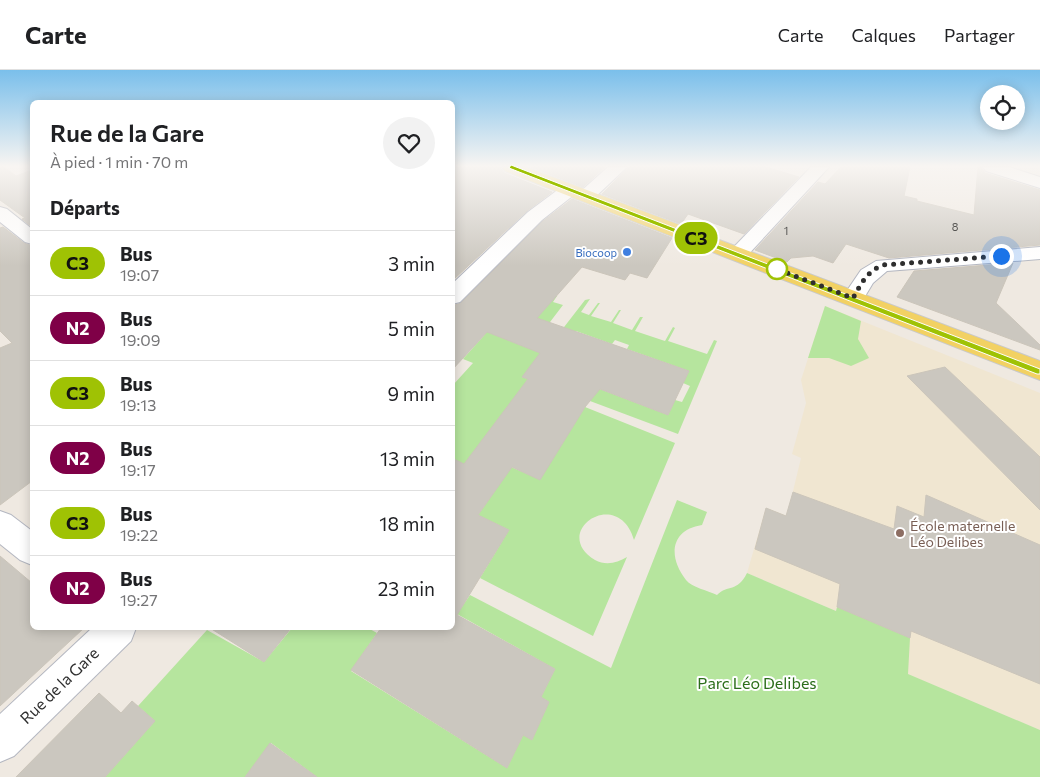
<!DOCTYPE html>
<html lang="fr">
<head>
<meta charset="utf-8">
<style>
	:root { --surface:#fff; --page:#f2f2f2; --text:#202124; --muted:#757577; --line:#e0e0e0 }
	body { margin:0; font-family:Commissioner,sans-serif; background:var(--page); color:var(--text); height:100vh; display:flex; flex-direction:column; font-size:19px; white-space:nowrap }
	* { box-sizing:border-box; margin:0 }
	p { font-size:16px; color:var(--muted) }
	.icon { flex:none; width:28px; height:28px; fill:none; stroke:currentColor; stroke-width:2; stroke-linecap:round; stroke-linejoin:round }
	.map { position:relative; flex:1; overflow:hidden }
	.side { position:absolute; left:30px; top:30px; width:425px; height:530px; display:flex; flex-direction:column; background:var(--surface); border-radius:8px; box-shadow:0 2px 12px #0003 }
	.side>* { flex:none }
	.badge { padding:0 10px; border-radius:16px; font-size:18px; line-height:32px }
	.controls { position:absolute; left:980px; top:15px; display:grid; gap:10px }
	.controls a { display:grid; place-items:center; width:45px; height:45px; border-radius:50%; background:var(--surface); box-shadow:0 2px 12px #0003; font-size:25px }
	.you { position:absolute; width:25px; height:25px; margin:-12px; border:4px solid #fff; border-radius:50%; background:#1a73e8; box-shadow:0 0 0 8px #1a73e833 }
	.map>.badge { position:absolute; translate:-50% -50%; box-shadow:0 0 0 2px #fff }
	h2 { padding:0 20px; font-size:19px; line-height:45px }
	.round { display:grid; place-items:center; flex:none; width:52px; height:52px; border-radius:26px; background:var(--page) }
	.headline { display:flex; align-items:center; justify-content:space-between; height:85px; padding:0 20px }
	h1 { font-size:24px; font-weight:600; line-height:38px }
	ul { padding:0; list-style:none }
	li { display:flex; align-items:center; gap:15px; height:65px; padding:0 20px; border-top:1px solid var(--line) }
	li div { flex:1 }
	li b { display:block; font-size:19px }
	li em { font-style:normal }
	li .badge { min-width:55px; font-weight:700; text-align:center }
	header { display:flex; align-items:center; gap:30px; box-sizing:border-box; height:70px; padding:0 25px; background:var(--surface); border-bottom:1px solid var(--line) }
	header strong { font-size:24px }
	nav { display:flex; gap:28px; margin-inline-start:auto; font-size:18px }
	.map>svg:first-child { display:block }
	.education { fill:#f0e6d1 }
	.green { fill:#b6e59e }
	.building { fill:#cbc7bf; stroke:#cbc5ba }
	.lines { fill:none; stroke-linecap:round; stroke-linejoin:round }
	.minor-casing { stroke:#b4b7c1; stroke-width:2 }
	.major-casing { stroke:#c9c9c9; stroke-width:2 }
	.minor { fill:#fff; fill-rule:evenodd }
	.major { fill:#f2d163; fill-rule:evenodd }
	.line { fill:#9fc204; stroke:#fff }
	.walk { stroke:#2e2e2e; stroke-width:5; stroke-dasharray:0 9 }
	.shop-dot { fill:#3f7fe0; stroke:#fff; stroke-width:2 }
	.stop-dot { fill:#fff; stroke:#9fc204; stroke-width:2.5 }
	.education-dot { fill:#8d6e63; stroke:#fff; stroke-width:2 }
	.labels { text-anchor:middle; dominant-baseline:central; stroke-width:4; stroke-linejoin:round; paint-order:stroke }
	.number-label { font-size:11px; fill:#555452 }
	.far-shop-label { font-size:11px; fill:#366cbe; stroke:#fff; text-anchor:end }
	.education-label { font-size:14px; fill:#785e54; stroke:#fff; text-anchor:start }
	.near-park-label { font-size:16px; fill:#2c6e1b; stroke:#fff }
	.near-street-label { font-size:16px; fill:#2e2e2e; stroke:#fff }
</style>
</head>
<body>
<header>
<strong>Carte</strong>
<nav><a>Carte</a><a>Calques</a><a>Partager</a></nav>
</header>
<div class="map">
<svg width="1040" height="707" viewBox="0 0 1040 707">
	<rect width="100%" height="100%" fill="#efe9e1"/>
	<polygon class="education" points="825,236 1040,323 1040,660 907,604 837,537 836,541 747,503 766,438 787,446 801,388 792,384 806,333 801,310"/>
	<g class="green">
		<polygon points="553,225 557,226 553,232 563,235 547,256 561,261 585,230 590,229 581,242 589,245 598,233 600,233 591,246 611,252 619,240 621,240 613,253 632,260 640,247 643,247 635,261 665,271 673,257 675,258 668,271 707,284 714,270 717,271 678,364 590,331 597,318 668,345 675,330 682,332 690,316 683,313 689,301 627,279 629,275 615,270 612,274 576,261 564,277 522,307 528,309 471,396 453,395 456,390 453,388 453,315 473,293 463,289 488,261 526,261"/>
		<polygon points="825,236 861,251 858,269 869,288 851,296 829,288 808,288"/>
		<path d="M 585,337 L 675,373 L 634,470 C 618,415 549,462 595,490 C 606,496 617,493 627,487 L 593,566 L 480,508 L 509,460 L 478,445 L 511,397 L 539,409 Z"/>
		<path d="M 677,430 L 707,442 L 702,455 C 670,460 668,487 686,510 C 691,517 709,521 717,525 C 728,514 737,523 747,503 L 836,541 L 837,537 L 910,568 L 908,604 L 1040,660 L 1040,707 L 317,707 L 271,673 L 245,707 L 105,707 L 155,651 L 138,636 L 207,560 L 264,592 L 292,558 L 368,558 L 377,563 L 351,601 L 507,698 L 523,665 L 532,670 L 549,632 L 541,627 L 555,599 L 457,544 L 470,525 L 611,598 Z"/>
	</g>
	<g class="building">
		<polygon points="0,97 4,97 16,106 32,100 32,157 22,149 25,148 0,130"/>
		<polygon points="452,97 500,97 504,103 552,122 527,141 452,211"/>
		<polygon points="531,97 605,97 583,117"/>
		<polygon points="629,97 766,97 799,107 744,164 688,144 681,154 602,124"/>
		<polygon points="841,97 910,97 904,126 917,129 917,131 974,145 978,97 981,97 985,103 1040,120 1040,175 889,188 846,174 833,193 813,186 791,188 787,192 755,180 818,112 825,114"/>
		<polygon points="572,129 672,168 647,208 630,203 625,210 582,197 537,248 689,301 668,345 600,319 585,337 540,410 512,397 478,445 509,460 457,545 555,599 541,627 549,632 532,670 523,665 507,698 351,600 381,558 452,558 452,388 464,394 528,309 522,307 540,283 487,262 452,300 452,236 461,233 543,151"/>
		<polygon points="3,157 24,173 32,176 32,411 0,435 0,278 12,273 0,261 0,158"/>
		<polygon points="1013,193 996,233 1040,275 1040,280 897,227 914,201"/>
		<polygon points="945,297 1040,387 1040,440 907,306"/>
		<polygon points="793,422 894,459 897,436 924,447 926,425 1040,475 1040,614 911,561 910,568 837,537 840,514 755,479 766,438 786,446"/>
		<polygon points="0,486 32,513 32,558 84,558 0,636"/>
		<polygon points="210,558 291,558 264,592"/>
		<polygon points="99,623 121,643 132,631 155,651 105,707 16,707"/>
		<polygon points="270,673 317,707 245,707"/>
	</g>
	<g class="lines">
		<defs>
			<g id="minor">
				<polygon points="608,97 627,97 592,130 586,131 580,130 577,126 580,122"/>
				<polygon points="811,97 829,97 745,188 738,190 731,188 728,184 731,180"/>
				<polygon points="983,97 1009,97 1040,107 1040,118 986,101"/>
				<polygon points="569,115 575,116 578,120 575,124 542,150 460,232 452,234 452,214 528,142 563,116"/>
				<polygon points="0,137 7,139 32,159 32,174 25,172 0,152"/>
				<polygon points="1040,177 1040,189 887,201 873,213 861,233 853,235 845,233 842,228 861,200 876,191"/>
				<polygon points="0,441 11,445 32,461 32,495 20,490 0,474"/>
				<polygon points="92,558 136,558 131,571 14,686 0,692 0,644"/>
			</g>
			<polygon id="major" points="502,97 526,97 1040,291 1040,310 505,101"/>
		</defs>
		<use href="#minor" class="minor-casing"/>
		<use href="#major" class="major-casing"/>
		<use href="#minor" class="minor"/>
		<use href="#major" class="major"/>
	</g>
	<linearGradient id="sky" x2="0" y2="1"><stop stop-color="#7abfeb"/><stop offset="0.49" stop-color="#f8f5f2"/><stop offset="1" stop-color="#f8f5f2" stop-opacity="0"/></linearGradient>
	<rect width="1040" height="196" fill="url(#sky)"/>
	<polygon class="line" points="511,95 1040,299 1040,304 1037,304 509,98"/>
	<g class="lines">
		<path class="walk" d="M 777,199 L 774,198 L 853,228 C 861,214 867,201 883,195 L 1001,186"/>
	</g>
	<circle class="shop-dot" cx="627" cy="182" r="5"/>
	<circle class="stop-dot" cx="777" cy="199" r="10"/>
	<circle class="education-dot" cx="900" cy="463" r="5"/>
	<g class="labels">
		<g class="number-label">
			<text x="955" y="156">8</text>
			<text x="786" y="160">1</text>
		</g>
		<g class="far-shop-label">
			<text x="617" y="182">Biocoop</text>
		</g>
		<g class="education-label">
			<text x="910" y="455">École maternelle<tspan x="910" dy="16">Léo Delibes</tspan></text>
		</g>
		<g class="near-park-label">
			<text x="757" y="612">Parc Léo Delibes</text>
		</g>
		<g class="near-street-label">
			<text transform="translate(59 615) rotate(-44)">Rue de la Gare</text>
		</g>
	</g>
</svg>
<div class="controls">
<a><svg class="icon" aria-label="locate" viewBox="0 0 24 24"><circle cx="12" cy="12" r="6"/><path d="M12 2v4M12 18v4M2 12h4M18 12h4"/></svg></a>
</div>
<div class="you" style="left:1001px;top:186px"></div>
<b class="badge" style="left:696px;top:168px;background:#9fc204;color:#111">C3</b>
<section class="side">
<div class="headline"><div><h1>Rue de la Gare</h1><p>À pied · 1 min · 70 m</p></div><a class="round"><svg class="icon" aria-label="heart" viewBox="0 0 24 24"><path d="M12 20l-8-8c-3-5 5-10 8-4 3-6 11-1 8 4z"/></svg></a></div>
<h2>Départs</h2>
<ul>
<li><span class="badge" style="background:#9fc204;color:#111">C3</span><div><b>Bus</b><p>19:07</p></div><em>3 min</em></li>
<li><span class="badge" style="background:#7f0047;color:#fff">N2</span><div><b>Bus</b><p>19:09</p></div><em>5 min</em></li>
<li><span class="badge" style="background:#9fc204;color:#111">C3</span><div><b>Bus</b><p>19:13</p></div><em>9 min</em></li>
<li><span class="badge" style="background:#7f0047;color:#fff">N2</span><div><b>Bus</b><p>19:17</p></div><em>13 min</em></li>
<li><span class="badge" style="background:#9fc204;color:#111">C3</span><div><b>Bus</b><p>19:22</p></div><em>18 min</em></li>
<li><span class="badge" style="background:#7f0047;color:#fff">N2</span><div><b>Bus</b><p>19:27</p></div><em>23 min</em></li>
</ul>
</section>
</div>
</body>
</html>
